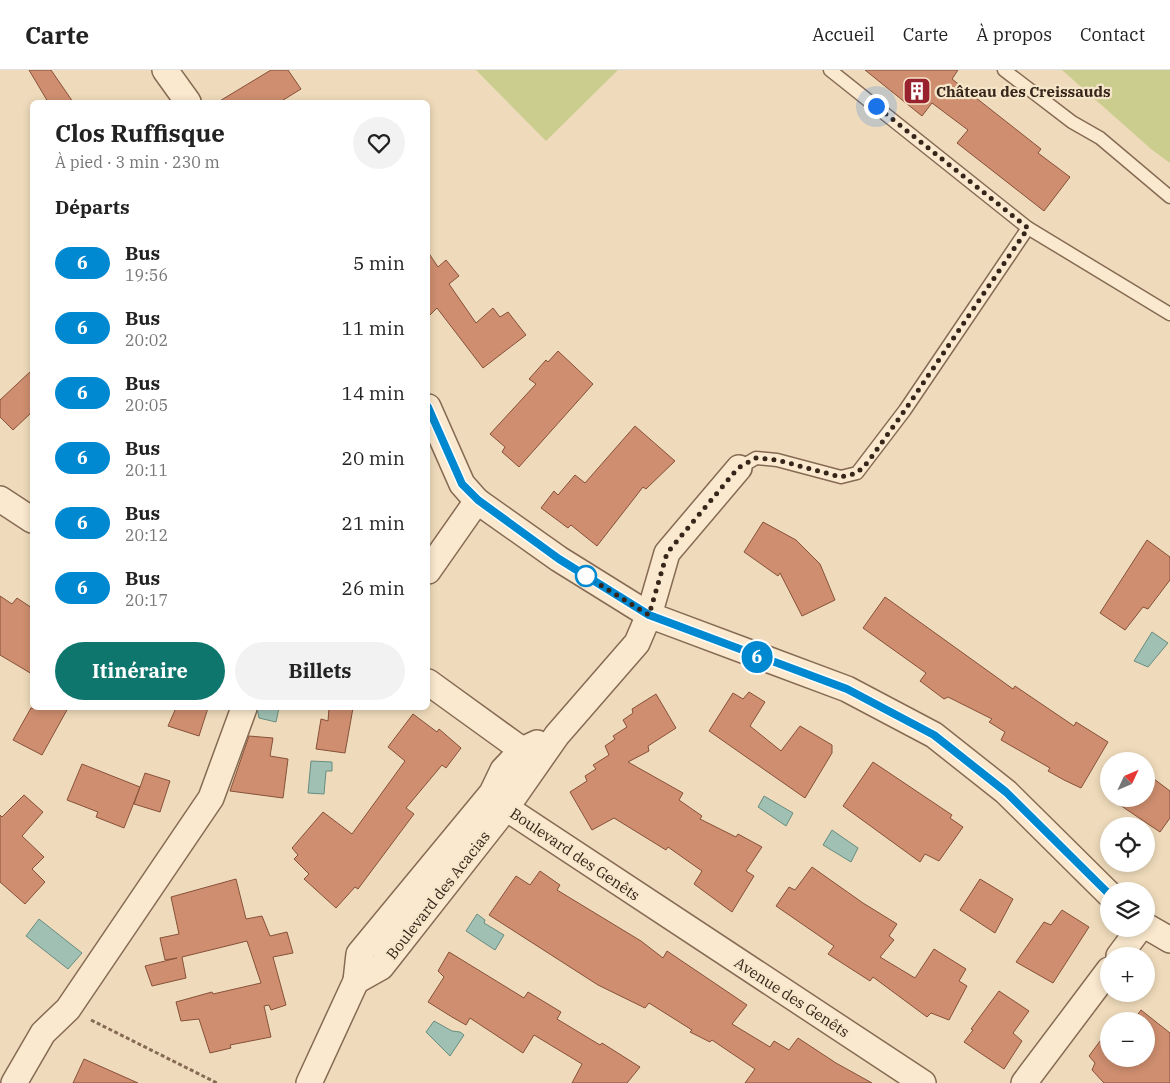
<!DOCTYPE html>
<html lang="fr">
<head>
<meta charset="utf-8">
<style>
	:root { --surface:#fff; --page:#f2f2f2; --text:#222; --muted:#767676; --line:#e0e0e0; --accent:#0f766e }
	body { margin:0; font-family:"IBM Plex Serif",serif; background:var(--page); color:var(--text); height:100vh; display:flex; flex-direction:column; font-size:19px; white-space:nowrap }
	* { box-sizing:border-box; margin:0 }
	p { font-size:16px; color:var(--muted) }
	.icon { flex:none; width:28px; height:28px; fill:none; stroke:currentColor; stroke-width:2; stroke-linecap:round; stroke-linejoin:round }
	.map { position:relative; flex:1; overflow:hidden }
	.drawer { position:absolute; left:30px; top:30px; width:400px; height:610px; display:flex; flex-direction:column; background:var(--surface); border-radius:8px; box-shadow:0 2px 8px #0003 }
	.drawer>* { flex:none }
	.badge { padding:0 10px; border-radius:16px; font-size:18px; line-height:32px }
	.needle { width:32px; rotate:46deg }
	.controls { position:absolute; left:1100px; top:682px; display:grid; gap:10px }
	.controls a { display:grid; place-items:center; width:55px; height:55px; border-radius:50%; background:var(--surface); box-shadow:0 2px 8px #0003; font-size:25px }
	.you { position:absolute; width:25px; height:25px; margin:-12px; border:4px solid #fff; border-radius:50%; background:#1a73e8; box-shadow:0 0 0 8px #1a73e833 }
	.map>.badge { position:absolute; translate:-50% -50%; box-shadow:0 0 0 2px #fff }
	h2 { padding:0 25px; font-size:19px; line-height:45px }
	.round { display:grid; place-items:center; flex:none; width:52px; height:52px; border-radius:26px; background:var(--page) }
	.head { display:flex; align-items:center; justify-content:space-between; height:85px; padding:0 25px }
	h1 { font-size:24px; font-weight:700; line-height:38px }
	.action { display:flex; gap:10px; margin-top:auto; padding:10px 25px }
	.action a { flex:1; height:58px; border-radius:30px; background:var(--accent); color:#fff; font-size:20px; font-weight:700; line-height:58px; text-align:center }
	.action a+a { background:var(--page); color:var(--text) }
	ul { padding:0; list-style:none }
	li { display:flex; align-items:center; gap:15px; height:65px; padding:0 25px }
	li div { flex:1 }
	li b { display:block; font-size:19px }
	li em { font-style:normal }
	li .badge { min-width:55px; font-weight:700; text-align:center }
	header { display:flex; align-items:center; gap:30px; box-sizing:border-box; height:70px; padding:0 25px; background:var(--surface); border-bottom:1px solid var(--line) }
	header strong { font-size:24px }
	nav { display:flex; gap:28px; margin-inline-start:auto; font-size:18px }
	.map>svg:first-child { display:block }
	.green { fill:#cbcd8f }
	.water { fill:#9fc0b3; stroke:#678d80 }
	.building { fill:#cf8e6f; stroke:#865139 }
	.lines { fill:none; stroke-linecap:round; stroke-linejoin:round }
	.lane-casing { stroke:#866a54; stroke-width:15 }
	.street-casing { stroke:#866a54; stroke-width:28 }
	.path { stroke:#866a54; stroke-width:3; stroke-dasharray:4 2.5; stroke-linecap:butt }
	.lane { stroke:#fae9ce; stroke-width:12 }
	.street { stroke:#fae9ce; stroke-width:25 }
	.line-casing { stroke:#fff; stroke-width:11 }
	.line { stroke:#0089d0; stroke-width:8 }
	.walk { stroke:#35251a; stroke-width:5; stroke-dasharray:0 9 }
	.stop-dot { fill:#fff; stroke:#0089d0; stroke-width:2.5 }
	.labels { text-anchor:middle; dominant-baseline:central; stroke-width:4.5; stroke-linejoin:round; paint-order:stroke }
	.poi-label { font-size:15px; font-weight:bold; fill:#35251a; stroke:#f6e6ca; text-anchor:start }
	.street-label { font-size:15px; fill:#35251a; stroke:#f6e6ca }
</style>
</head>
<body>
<header>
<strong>Carte</strong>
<nav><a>Accueil</a><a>Carte</a><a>À propos</a><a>Contact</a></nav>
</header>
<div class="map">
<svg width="1170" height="1013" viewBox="0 0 1170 1013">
	<rect width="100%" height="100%" fill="#efdbbb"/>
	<g class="green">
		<polygon points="476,0 618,0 546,71"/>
		<polygon points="1062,0 1170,0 1170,93 1151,79"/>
	</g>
	<g class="water">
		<polygon points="1152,562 1168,573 1148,597 1134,591"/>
		<polygon points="257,638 279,638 276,652 259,648"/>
		<polygon points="311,691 332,692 332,701 326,701 324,724 308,723"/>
		<polygon points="764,726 793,743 786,756 758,737"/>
		<polygon points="832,760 858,778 851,792 823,775"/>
		<polygon points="477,844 485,850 484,853 504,865 495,880 466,861"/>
		<polygon points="39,849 82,883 68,899 26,866"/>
		<polygon points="434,951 452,961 460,962 464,965 450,986 426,962"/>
	</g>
	<g class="building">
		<polygon points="29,0 51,0 73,32 48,32"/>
		<polygon points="271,0 288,0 301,19 280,32 218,32"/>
		<polygon points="865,0 958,0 952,9 1041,79 1038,83 1070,107 1044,141 957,73 968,60 932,33 922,46"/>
		<polygon points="428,182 438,197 446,190 459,206 449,214 476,253 493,238 500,247 508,242 526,265 483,298 437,238 428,247"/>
		<polygon points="558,281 593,314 519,397 502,382 505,377 490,364 536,314 529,309 546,290 548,292"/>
		<polygon points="32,300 32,342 13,360 0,347 0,330"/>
		<polygon points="635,356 675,391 646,419 643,417 597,476 571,455 568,458 541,438 554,421 558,425 575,405 585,413"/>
		<polygon points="763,452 796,470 820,494 835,530 802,546 780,503 778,506 744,482"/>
		<polygon points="1147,470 1170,487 1170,510 1148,539 1143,537 1125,560 1100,543"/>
		<polygon points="0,526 12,534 17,528 32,538 32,604 0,585"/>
		<polygon points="885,527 1013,619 1015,616 1074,656 1076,652 1108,672 1081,718 1064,710 1048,701 1050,698 1001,670 1005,662 989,652 992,649 948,627 944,629 920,611 926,603 863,558"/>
		<polygon points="749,622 765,632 750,656 781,681 800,656 832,675 832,683 805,728 709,661 733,623 743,629"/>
		<polygon points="656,624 676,658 648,676 649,681 628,692 683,723 679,730 702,746 700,749 736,767 738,764 762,777 746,801 754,806 732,842 694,814 702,801 668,777 666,780 614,748 592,760 570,722 587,711 585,706 596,699 593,695 609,685 605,676 615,669 613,666 627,657 623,650 633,643 632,639"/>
		<polygon points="31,638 68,638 42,685 13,670"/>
		<polygon points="176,638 208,638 199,666 168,656"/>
		<polygon points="329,638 353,638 345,683 316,679 321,649 328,651"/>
		<polygon points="413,644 437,662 439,659 461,678 446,698 442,695 406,738 414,744 358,819 355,817 336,838 304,809 309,804 294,789 298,785 292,778 323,742 352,764 405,691 388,677"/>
		<polygon points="249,666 273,668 270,686 288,689 283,728 230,721"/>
		<polygon points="873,692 952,745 950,748 963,757 939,791 925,784 920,792 843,736"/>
		<polygon points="82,694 140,717 124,758 96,747 98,742 67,730"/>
		<polygon points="145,703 170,711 160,742 134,734"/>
		<polygon points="1146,703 1170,721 1170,748 1160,762 1111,729 1146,729"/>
		<polygon points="24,725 43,742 22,766 44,787 32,799 45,812 25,834 0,812 0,745 2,747"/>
		<polygon points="812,797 863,833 897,854 889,866 894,870 880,887 915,908 934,879 966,899 959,911 967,916 949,950 931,943 927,947 873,907 870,911 828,884 834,876 776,836 789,817 795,820"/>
		<polygon points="540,801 560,815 557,820 641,871 663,888 667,881 747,935 732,954 770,977 774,971 789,980 798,968 836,993 872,1013 745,1013 755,999 712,970 710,972 690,962 692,960 649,933 645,938 598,915 489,845 516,806 530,815"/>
		<polygon points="236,809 246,849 262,846 270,866 287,862 293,883 273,887 286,935 271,940 269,935 264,936 271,967 230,975 231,978 210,983 199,949 181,951 176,932 212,922 213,924 261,913 247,871 182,887 186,908 152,916 145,896 177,888 165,890 160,868 179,864 171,827"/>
		<polygon points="980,809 1013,829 995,863 960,840"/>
		<polygon points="1062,840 1089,857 1053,913 1016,892 1044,852 1051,855"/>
		<polygon points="449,882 524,928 528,922 561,942 557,949 600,975 602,973 640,997 627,1013 572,1013 582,994 534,965 523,983 470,948 466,955 452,947 428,932 444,907 438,901"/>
		<polygon points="999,921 1029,941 1013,963 1022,971 1004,999 964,972 973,960 971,959"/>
		<polygon points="1141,940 1170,963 1170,1013 1104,1013 1092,1000 1095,993 1089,986 1106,963 1109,965 1109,989 1146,989 1146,951 1133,951"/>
		<polygon points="84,989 138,1013 73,1013"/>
	</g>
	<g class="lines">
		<defs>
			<g id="lane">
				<polyline points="830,0 1028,158 1170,244"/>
				<polyline points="1004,0 1072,52 1100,68 1170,127"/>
				<polyline points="739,398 756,388 777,390 841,407 857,403 905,340 1028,158"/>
			</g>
			<g id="street">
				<polyline points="165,0 188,32"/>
				<polyline points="428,337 462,414 477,431 559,489 649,545 847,619 934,665 1006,722 1109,824"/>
				<polyline points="0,429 32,450"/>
				<polyline points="428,501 477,431"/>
				<polyline points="428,612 522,680 537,673"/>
				<polyline points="522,680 503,700 492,723 359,884 356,911 381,897 506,738 557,665 637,573 649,545 667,483 739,398"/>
				<polyline points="495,726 506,738 923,1013"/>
				<polyline points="1146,856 1170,870"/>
				<polyline points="1119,886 1139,859"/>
				<polyline points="14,1013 43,963 68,939 211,728 244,638"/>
				<polyline points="309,1013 356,911"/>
				<polyline points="1024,1013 1109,900"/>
			</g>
		</defs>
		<use href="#lane" class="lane-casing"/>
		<use href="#street" class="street-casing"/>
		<polyline class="path" points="91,950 217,1013"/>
		<use href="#lane" class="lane"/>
		<use href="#street" class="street"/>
	</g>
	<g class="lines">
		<defs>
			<polyline id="line" points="428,337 462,414 478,430 559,489 649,545 847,619 934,665 1006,722 1109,824"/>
		</defs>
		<use href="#line" class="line-casing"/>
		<use href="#line" class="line"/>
		<polyline class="walk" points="586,506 649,545 667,483 738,398 756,388 777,390 841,407 857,403 868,392 905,340 1028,158 876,36"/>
	</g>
	<defs>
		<symbol id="building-square" viewBox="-11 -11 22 22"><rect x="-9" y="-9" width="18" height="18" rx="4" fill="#98222e" stroke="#f6e6ca"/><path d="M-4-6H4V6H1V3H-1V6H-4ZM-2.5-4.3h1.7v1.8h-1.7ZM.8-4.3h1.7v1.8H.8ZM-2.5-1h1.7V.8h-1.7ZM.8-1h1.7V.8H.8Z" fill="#fff"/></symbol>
	</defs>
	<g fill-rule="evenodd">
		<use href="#building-square" x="901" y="5" width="32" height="32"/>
	</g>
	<circle class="stop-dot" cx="586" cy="506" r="10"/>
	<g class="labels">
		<g class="poi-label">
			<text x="936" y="21">Château des Creissauds</text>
		</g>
		<g class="street-label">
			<text transform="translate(575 784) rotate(34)">Boulevard des Genêts</text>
			<text transform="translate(438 825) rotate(-52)">Boulevard des Acacias</text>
			<text transform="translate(792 927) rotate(33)">Avenue des Genêts</text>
		</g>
	</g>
</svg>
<div class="controls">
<a><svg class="needle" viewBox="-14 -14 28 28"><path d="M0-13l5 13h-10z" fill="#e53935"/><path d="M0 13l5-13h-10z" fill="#767676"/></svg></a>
<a><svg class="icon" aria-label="locate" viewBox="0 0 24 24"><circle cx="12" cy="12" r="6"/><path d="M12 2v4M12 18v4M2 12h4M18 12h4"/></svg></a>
<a><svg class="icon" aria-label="layers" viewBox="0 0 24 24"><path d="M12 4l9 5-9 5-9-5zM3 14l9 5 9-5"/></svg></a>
<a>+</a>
<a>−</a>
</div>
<div class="you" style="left:876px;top:36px"></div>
<b class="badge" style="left:757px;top:587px;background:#0089d0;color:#fff">6</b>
<section class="drawer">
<div class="head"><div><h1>Clos Ruffisque</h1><p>À pied · 3 min · 230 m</p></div><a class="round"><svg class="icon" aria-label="heart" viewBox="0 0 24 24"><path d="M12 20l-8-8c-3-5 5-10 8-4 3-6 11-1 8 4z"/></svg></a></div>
<h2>Départs</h2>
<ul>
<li><span class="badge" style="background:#0089d0;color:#fff">6</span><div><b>Bus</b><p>19:56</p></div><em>5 min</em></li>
<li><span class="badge" style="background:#0089d0;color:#fff">6</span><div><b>Bus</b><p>20:02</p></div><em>11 min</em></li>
<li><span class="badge" style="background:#0089d0;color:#fff">6</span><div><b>Bus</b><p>20:05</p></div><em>14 min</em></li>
<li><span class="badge" style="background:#0089d0;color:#fff">6</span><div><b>Bus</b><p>20:11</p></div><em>20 min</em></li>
<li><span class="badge" style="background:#0089d0;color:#fff">6</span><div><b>Bus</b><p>20:12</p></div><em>21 min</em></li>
<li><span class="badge" style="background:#0089d0;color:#fff">6</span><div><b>Bus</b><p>20:17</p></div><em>26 min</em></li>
</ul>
<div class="action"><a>Itinéraire</a><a>Billets</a></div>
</section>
</div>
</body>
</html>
